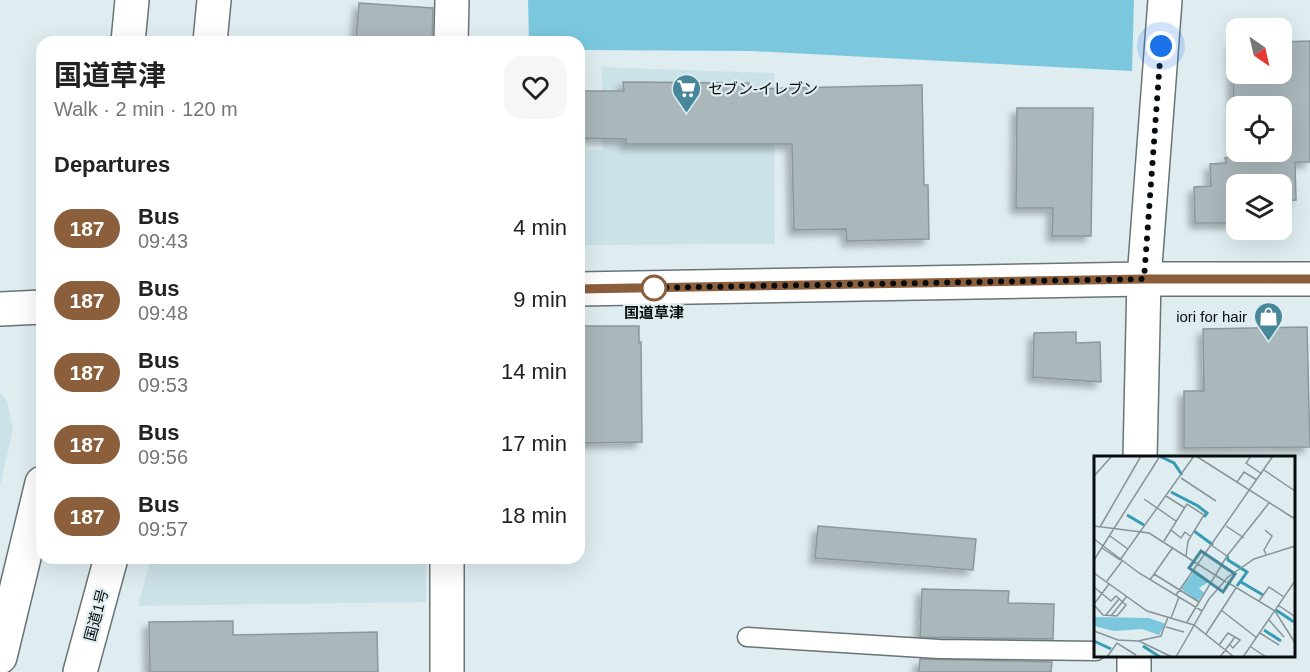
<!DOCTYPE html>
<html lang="en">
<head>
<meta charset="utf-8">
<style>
	:root { --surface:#fff; --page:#f6f6f6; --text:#222; --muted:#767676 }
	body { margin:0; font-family:Helvetica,"Noto Sans JP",sans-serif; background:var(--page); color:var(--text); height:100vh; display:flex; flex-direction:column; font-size:22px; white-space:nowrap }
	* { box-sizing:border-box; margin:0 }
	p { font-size:20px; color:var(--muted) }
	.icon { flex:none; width:33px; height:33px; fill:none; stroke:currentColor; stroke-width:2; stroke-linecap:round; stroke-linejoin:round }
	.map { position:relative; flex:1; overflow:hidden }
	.details { position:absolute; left:36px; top:36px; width:549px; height:528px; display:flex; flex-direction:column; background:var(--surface); border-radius:18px; box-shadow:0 6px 24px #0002 }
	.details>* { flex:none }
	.badge { padding:0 12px; border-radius:20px; font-size:21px; line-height:39px }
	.needle { width:39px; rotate:146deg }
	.controls { position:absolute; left:1226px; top:18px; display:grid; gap:12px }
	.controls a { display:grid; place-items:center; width:66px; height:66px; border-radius:12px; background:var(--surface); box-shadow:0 6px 24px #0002; font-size:30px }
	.you { position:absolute; width:30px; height:30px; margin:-15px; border:4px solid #fff; border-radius:50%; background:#1a73e8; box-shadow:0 0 0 9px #1a73e833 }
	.map>.badge { position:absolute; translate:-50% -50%; box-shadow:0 0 0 3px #fff }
	h2 { padding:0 18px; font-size:22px; line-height:54px }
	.round { display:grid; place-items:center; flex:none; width:63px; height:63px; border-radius:18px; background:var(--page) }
	.head { display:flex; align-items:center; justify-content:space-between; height:102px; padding:0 18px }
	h1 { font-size:28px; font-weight:700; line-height:45px }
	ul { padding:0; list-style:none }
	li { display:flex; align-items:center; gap:18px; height:72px; padding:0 18px }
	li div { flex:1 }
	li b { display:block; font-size:22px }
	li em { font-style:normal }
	li .badge { min-width:66px; font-weight:700; text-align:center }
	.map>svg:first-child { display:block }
	.built { fill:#cce2e9 }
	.green { fill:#7bc8de }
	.building { fill:#aab7bb; stroke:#8c989c; stroke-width:1.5; fill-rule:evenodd; filter:url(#shadow) }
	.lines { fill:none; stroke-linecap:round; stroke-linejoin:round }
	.service-casing { stroke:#687477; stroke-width:21 }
	.minor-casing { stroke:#687477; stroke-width:36 }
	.tertiary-casing { stroke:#687477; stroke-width:36 }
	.secondary-casing { stroke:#687477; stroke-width:36 }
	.trunk-casing { stroke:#687477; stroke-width:36 }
	.service { stroke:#fff; stroke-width:18 }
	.minor { stroke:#fff; stroke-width:33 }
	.tertiary { stroke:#fff; stroke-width:33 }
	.secondary { stroke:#fff; stroke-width:33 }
	.trunk { stroke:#fff; stroke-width:33 }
	.line-casing { stroke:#fff; stroke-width:14 }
	.line { stroke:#8b5e3c; stroke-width:9 }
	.walk { stroke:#080c0e; stroke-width:6; stroke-dasharray:0 10.8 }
	.stop-dot { fill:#fff; stroke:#8b5e3c; stroke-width:3 }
	.labels { text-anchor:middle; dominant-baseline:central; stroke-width:4.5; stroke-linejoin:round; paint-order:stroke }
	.poi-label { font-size:15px; fill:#080c0e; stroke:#dfedf1; text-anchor:start }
	.stop-label { font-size:15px; font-weight:bold; fill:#080c0e; stroke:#dfedf1 }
	.street-label { font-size:15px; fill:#080c0e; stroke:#dfedf1 }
	.inset-river { fill:none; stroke:#369cb6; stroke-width:3 }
	.inset-road { fill:none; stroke:#899396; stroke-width:1.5 }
	.view { fill:#468799; fill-opacity:0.15; stroke:#468799; stroke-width:3 }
	.inset-edge { fill:none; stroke:#080c0e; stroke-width:3 }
</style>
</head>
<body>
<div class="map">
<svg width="1310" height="672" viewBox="0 0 1310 672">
	<defs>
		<filter id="shadow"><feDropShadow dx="-5.5" dy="5.5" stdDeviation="3" flood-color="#0004"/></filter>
	</defs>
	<rect width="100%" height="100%" fill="#dfedf1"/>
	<g class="built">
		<polygon points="602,67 774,73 775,244 579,245 579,150 603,150"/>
		<polygon points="0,392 7,401 13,429 0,486"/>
		<polygon points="151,558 426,558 426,602 138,606"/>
	</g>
	<polygon class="green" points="528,0 1134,0 1132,71 752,51 579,50 579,42 529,42"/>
	<g class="building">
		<polygon points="359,3 433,8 432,42 356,42"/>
		<path d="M 1310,41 L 1310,162 L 1295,162 L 1296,200 L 1281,201 L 1281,184 L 1236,184 L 1236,223 L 1195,223 L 1194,187 L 1211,186 L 1210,164 L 1226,163 L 1225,158 L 1234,157 L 1233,43 L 1236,43 L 1236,74 L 1281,74 L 1281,42 ZM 1236,106 L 1281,106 L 1281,152 L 1236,152 Z"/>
		<polygon points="623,82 749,83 749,89 922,85 924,185 928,185 929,239 847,241 846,229 794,230 792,144 626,144 626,139 579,138 579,91 624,91"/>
		<polygon points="1017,108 1093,108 1091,236 1052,236 1053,208 1016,208"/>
		<polygon points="579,326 639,326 639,343 641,342 642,442 579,443"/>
		<polygon points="1307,327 1310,447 1184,448 1184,391 1204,391 1203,329"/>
		<polygon points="1076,332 1076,343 1100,342 1101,382 1033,377 1034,333"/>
		<polygon points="818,526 976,539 973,570 815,558"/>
		<polygon points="922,589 1009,591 1008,603 1054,604 1053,639 920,637"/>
		<polygon points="233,621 233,635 377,632 378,672 150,672 149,622"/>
		<polygon points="920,659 1052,662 1051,672 919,672"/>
	</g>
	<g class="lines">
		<defs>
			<polyline id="service" points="747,637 939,649 1096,651"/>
			<g id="minor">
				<polyline points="451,42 452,0"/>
				<polyline points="1144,279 1165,0"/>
				<polyline points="447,558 447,672"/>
			</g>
			<g id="tertiary">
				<polyline points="0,309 42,307"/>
				<polyline points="1140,458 1144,279"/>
				<polyline points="1134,672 1134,656"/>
			</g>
			<polyline id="secondary" points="579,289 1144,279 1310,279"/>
			<g id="trunk">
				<polyline points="128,42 132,0"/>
				<polyline points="210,42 214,0"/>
				<polyline points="0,657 42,483"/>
				<polyline points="80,672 111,558"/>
			</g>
		</defs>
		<use href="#service" class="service-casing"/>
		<use href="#minor" class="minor-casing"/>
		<use href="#tertiary" class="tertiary-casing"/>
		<use href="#secondary" class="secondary-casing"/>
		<use href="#trunk" class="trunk-casing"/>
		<use href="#service" class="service"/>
		<use href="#minor" class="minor"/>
		<use href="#tertiary" class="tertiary"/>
		<use href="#secondary" class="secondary"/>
		<use href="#trunk" class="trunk"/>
	</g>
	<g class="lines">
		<defs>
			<polyline id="line" points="579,289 1144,279 1310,279"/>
		</defs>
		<use href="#line" class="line-casing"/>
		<use href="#line" class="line"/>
		<polyline class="walk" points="654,288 644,288 1144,279 1161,46"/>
	</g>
	<defs>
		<symbol id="supermarket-pin" viewBox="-11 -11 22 30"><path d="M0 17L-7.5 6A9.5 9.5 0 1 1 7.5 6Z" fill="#468799" stroke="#dfedf1"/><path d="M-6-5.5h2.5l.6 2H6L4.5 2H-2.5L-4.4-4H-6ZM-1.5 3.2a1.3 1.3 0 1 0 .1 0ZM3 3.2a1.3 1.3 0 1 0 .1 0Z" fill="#fff"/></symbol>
		<symbol id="shop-pin" viewBox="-11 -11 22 30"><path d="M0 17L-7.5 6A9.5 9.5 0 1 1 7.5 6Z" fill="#468799" stroke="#dfedf1"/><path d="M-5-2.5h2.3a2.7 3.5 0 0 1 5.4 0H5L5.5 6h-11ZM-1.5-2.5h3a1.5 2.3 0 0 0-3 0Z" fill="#fff"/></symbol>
	</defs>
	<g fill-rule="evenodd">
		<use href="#supermarket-pin" x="670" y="72" width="33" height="45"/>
		<use href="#shop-pin" x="1252" y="300" width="33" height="45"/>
	</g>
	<circle class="stop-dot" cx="654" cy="288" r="12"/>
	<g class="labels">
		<g class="poi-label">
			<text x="708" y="88">セブン-イレブン</text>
			<text x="1247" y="316" text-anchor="end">iori for hair</text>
		</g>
		<g class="stop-label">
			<text x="654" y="312">国道草津</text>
		</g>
		<g class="street-label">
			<text transform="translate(96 615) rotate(-75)">国道1号</text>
		</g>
	</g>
	<g transform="translate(1094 456)">
		<rect width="201" height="201" fill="#dfedf1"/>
		<path d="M 101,114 L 116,125 L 105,132 L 110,137 L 104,145 L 87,133 ZM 0,161 L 55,162 L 72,168 L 65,179 L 48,173 L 20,175 L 0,170 Z" fill="#7bc8de"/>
		<path class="inset-river" d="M 65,0 L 80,7 L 88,19M 77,36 L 104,50 L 113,57 L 110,61M 33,59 L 50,69M 100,75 L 119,89M 133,99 L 134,104 L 153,116 L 143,130M 147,126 L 169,139M 182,154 L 200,166M 170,174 L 187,185M 0,185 L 17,193M 49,190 L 66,201"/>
		<path class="inset-road" d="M 102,0 L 201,63M 157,0 L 152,7 L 168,18M 170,14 L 201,35M 0,20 L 18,0M 87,22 L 122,45M 143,26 L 150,16 L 163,24M 72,40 L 91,52M 50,43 L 82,65M 0,70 L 55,77 L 132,126M 132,70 L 150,82M 6,71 L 47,0M 77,74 L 87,82 L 91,76 L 96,80M 171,74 L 178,80 L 170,94 L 172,98M 16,80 L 34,93M 0,83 L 45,117 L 108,155M 70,85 L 93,48 L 110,59 L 94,85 L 92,100M 117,89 L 133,100M 8,92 L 26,104M 0,104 L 66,0M 26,104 L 100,0M 0,117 L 53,155 L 100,169 L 140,201M 60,118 L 105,146M 56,124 L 79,91M 13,125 L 28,105M 133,126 L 181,155 L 201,187M 0,131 L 17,145 L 22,140 L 32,149 L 23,160 L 9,159 L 0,149M 82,139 L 179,0M 165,145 L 175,131 L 190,141M 0,148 L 15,128M 184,149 L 200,160 L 201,165M 127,154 L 163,182M 12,159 L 25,143M 17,160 L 33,140M 77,162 L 85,141M 175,164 L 190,181M 93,166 L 133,100 L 175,47M 72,171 L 90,176M 0,175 L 24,184 L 44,185 L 67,180 L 74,161M 166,177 L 185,189M 112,178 L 142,132M 45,185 L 78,201M 125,189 L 134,177 L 146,184 L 139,192 L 135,188M 157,191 L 172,201M 13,201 L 23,187 L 42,199M 82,201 L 115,143 L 134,121 L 160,103 L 201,90M 126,201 L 141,181M 149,201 L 201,125"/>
		<path class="view" d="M 107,95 L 141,118 L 129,136 L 95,112 Z"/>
		<rect width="201" height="201" class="inset-edge"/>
	</g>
</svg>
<div class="controls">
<a><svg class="needle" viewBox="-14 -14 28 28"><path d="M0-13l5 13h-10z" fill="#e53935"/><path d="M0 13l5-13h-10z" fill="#767676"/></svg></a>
<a><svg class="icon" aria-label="locate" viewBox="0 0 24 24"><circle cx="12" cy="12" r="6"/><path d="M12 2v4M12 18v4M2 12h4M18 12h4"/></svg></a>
<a><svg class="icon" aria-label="layers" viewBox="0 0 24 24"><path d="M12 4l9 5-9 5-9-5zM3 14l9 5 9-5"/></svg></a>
</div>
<div class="you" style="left:1161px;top:46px"></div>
<section class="details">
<div class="head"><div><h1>国道草津</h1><p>Walk · 2 min · 120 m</p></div><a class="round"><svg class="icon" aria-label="heart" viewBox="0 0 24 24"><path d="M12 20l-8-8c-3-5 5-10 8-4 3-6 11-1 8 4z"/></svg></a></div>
<h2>Departures</h2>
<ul>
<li><span class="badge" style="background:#8b5e3c;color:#fff">187</span><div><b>Bus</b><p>09:43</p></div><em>4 min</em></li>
<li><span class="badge" style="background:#8b5e3c;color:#fff">187</span><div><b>Bus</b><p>09:48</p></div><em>9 min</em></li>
<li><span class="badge" style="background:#8b5e3c;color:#fff">187</span><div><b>Bus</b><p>09:53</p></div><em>14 min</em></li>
<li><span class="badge" style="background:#8b5e3c;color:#fff">187</span><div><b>Bus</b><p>09:56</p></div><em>17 min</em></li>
<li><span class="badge" style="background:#8b5e3c;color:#fff">187</span><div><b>Bus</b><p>09:57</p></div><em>18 min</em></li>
</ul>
</section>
</div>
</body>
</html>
